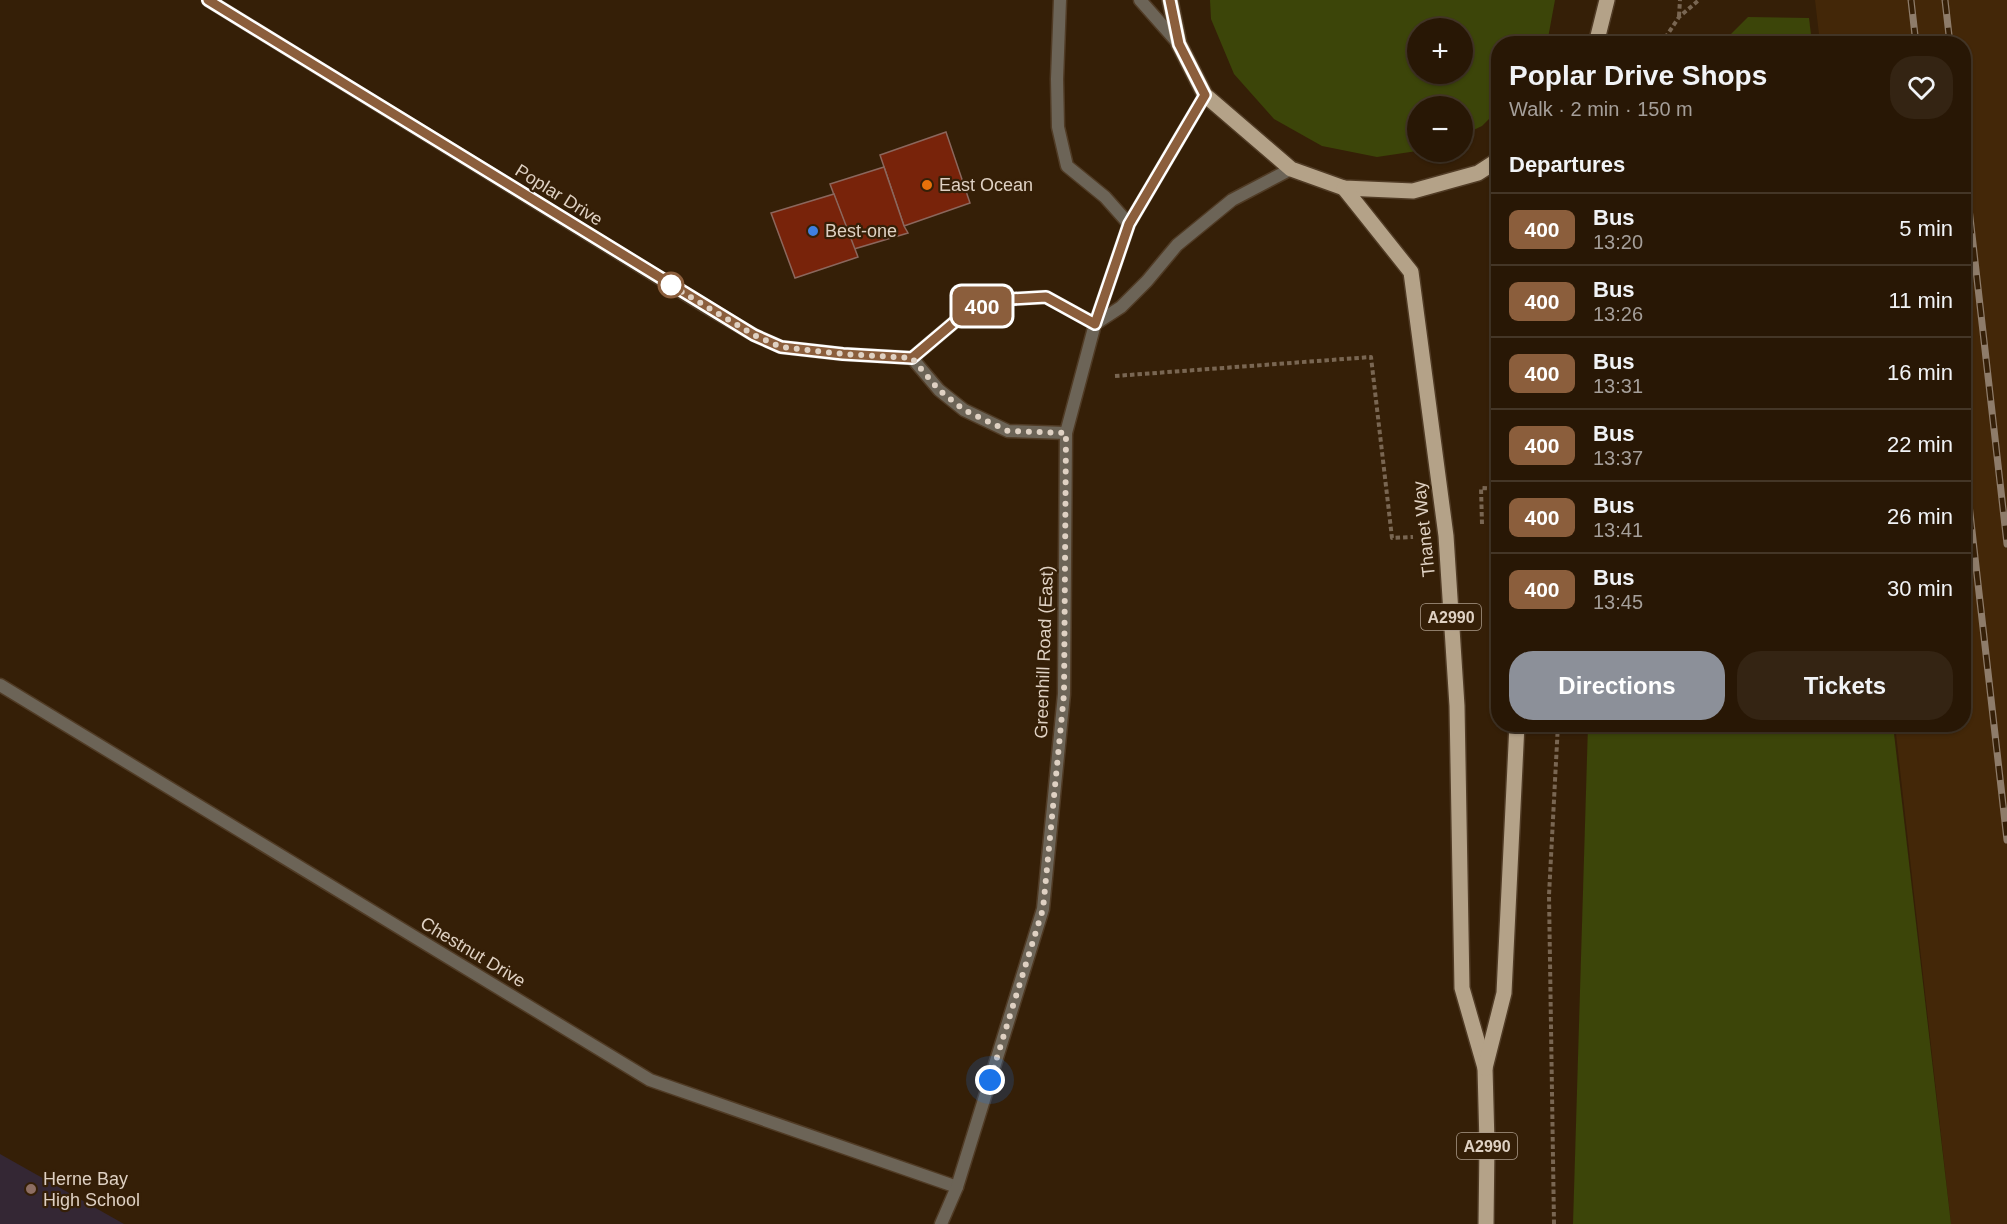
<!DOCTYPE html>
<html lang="en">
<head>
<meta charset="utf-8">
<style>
	:root { --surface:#281705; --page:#342413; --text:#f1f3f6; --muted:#a59f9a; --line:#443627; --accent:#8c9099 }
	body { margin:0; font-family:Arial,sans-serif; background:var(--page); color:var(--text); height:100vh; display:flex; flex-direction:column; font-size:22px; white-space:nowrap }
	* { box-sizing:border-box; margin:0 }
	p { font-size:20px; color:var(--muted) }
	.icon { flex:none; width:33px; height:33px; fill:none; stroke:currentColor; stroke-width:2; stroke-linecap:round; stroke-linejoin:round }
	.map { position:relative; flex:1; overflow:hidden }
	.drawer { position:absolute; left:1491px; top:36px; width:480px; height:696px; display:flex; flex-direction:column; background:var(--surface); border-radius:24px; box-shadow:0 2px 4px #0004,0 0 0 2px var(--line) }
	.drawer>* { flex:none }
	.badge { padding:0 12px; border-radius:9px; font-size:21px; line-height:39px }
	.controls { position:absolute; left:1407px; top:18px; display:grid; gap:12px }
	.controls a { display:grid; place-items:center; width:66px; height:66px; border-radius:50%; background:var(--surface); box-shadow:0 2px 4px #0004,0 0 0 2px var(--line); font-size:30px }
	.you { position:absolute; width:30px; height:30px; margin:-15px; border:4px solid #fff; border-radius:50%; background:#1a73e8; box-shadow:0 0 0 9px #1a73e833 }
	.map>.badge { position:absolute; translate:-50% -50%; box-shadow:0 0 0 3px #fff }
	h2 { padding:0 18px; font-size:22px; line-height:54px }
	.round { display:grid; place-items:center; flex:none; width:63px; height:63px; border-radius:24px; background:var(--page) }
	.summary { display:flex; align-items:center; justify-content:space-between; height:102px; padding:0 18px }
	h1 { font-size:28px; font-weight:600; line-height:45px }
	.primary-button { display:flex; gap:12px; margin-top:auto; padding:12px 18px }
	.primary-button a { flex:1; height:69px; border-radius:24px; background:var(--accent); color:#fff; font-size:24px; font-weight:600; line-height:69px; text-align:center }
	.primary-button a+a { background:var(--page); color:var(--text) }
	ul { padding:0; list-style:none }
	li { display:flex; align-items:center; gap:18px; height:72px; padding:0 18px; border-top:2px solid var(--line) }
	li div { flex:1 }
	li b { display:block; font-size:22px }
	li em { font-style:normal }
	li .badge { min-width:66px; font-weight:700; text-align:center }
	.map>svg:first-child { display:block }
	.built { fill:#432708 }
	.education { fill:#342734 }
	.green { fill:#3c4509; fill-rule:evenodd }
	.building { fill:#78230a; stroke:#8b675d; stroke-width:1.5 }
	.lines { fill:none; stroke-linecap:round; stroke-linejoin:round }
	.minor-casing { stroke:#503b25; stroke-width:15 }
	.tertiary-casing { stroke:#503b25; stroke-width:15 }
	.primary-casing { stroke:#503b25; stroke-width:18 }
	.path { stroke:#796652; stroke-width:4; stroke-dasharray:4.5 3; stroke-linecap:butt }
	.minor { stroke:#6c6457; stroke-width:12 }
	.tertiary { stroke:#6c6457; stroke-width:12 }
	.primary { stroke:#b4a288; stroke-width:15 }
	.rail-casing { stroke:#8e7c6a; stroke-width:7 }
	.rail { stroke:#351f07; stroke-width:4.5; stroke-dasharray:14; stroke-linecap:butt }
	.line-casing { stroke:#fff; stroke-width:14 }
	.line { stroke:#8b5e3c; stroke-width:9 }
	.walk { stroke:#dfd1c3; stroke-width:6; stroke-dasharray:0 10.8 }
	.food-dot { fill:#e8710a; stroke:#351f07; stroke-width:2 }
	.shop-dot { fill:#3f7fe0; stroke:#351f07; stroke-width:2 }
	.stop-dot { fill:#fff; stroke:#8b5e3c; stroke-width:3 }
	.education-dot { fill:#8d6e63; stroke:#351f07; stroke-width:2 }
	.labels { text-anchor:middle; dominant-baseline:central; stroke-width:4.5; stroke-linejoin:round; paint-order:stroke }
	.shield { fill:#351f07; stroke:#ac9c8b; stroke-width:1.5 }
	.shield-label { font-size:16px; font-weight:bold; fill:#dfd1c3 }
	.poi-label { font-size:18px; fill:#dfd1c3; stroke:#351f07; text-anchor:start }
	.street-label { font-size:18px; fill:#dfd1c3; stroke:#351f07 }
</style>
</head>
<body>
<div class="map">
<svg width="2007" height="1224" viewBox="0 0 2007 1224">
	<rect width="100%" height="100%" fill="#351f07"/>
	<polygon class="built" points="1815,0 2007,0 2007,1224 1951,1224 1895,725 1964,724 1964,44 1820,43"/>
	<polygon class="education" points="0,1154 124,1224 0,1224"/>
	<g class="green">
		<path d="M 1210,0 L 1555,0 L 1548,38 L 1545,43 L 1498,44 L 1498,110 L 1482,126 L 1463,135 L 1462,106 L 1418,106 L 1417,151 L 1377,157 L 1322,146 L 1274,119 L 1234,74 L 1211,19 ZM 1462,28 L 1462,74 L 1418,74 L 1418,28 Z"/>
		<polygon points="1748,17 1809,18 1812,43 1722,43"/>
		<polygon points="1588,725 1893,725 1951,1224 1573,1224"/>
	</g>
	<g class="building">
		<polygon points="946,132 970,203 904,226 880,155"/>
		<polygon points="884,167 904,226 908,233 854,249 830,184"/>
		<polygon points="834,194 858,257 795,278 771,213"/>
	</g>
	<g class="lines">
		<defs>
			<g id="minor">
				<polyline points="208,0 706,307 754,335 781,347 842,354 912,358 964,314 994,300 1046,297 1095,324"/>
				<polyline points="1060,0 1057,79 1058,127 1067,166 1105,197 1129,224"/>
				<polyline points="912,358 939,390 964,410 1008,431 1066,433"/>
				<polyline points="0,685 650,1080 957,1187"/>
			</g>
			<g id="tertiary">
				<polyline points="1140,0 1178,43"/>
				<polyline points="1095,324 1121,307 1147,281 1177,245 1232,200 1291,169"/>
				<polyline points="941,1224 957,1187 1043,909 1064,694 1066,433 1095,324 1129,224 1205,95"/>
			</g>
			<g id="primary">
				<polyline points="1170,0 1179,44 1205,95 1291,169 1344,188 1413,191 1478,173 1498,160"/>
				<polyline points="1596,44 1607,0"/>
				<polyline points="1344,188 1411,272 1446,536 1457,706 1462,988 1485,1068 1487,1144 1486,1224"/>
				<polyline points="1485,1068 1504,993 1517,724"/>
			</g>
		</defs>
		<use href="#minor" class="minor-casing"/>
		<use href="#tertiary" class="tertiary-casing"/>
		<use href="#primary" class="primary-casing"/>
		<g class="path">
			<polyline points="1679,16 1680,0"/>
			<polyline points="1661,44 1679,17 1699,0"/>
			<polyline points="1115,376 1371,357 1392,538 1413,537"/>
			<polyline points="1482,524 1481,488 1498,489"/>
			<polyline points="1554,1224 1549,895 1558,724"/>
		</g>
		<use href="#minor" class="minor"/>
		<use href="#tertiary" class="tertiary"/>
		<use href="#primary" class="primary"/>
		<defs>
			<g id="rail">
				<polyline points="1911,0 1916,44"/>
				<polyline points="1945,0 1950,44"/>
				<polyline points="1964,164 2007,544"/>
				<polyline points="1964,460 2007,840"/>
			</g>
		</defs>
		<use href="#rail" class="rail-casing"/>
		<use href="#rail" class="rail"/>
	</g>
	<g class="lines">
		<defs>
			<polyline id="line" points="208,0 754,335 781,347 843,354 912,358 964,314 994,300 1046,297 1095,324 1129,224 1205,95 1179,44 1170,0"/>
		</defs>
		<use href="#line" class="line-casing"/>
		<use href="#line" class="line"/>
		<polyline class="walk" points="671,285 667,283 754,335 781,347 843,354 912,358 939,390 964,410 1008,431 1066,433 1064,694 1043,909 990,1080"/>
	</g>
	<circle class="food-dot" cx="927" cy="185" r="6"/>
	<circle class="shop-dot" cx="813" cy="231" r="6"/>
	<circle class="stop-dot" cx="671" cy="285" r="12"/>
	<circle class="education-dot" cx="31" cy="1189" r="6"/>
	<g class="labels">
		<g class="shield">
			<rect x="1421" y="604" width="60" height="26" rx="4.5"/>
			<rect x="1457" y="1133" width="60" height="26" rx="4.5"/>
		</g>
		<g class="shield-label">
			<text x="1451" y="617">A2990</text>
			<text x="1487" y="1146">A2990</text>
		</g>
		<g class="poi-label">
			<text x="939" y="185">East Ocean</text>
			<text x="825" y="231">Best-one</text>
			<text x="43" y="1179">Herne Bay<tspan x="43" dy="21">High School</tspan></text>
		</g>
		<g class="street-label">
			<text transform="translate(559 195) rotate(32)">Poplar Drive</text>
			<text transform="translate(1424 529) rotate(-96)">Thanet Way</text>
			<text transform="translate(1044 652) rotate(-88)">Greenhill Road (East)</text>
			<text transform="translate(473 952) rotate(31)">Chestnut Drive</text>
		</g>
	</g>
</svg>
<div class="controls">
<a>+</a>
<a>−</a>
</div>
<div class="you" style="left:990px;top:1080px"></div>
<b class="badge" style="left:982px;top:306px;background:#8b5e3c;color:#fff">400</b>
<section class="drawer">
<div class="summary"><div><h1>Poplar Drive Shops</h1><p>Walk · 2 min · 150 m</p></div><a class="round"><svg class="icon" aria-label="heart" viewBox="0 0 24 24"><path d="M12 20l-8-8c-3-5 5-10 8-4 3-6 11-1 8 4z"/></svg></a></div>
<h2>Departures</h2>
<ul>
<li><span class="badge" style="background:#8b5e3c;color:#fff">400</span><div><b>Bus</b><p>13:20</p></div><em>5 min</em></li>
<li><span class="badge" style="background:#8b5e3c;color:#fff">400</span><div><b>Bus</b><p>13:26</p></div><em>11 min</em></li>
<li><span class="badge" style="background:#8b5e3c;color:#fff">400</span><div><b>Bus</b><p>13:31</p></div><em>16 min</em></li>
<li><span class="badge" style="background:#8b5e3c;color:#fff">400</span><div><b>Bus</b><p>13:37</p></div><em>22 min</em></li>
<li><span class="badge" style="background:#8b5e3c;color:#fff">400</span><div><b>Bus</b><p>13:41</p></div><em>26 min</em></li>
<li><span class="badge" style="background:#8b5e3c;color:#fff">400</span><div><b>Bus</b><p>13:45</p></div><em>30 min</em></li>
</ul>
<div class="primary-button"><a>Directions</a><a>Tickets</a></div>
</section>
</div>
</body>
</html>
